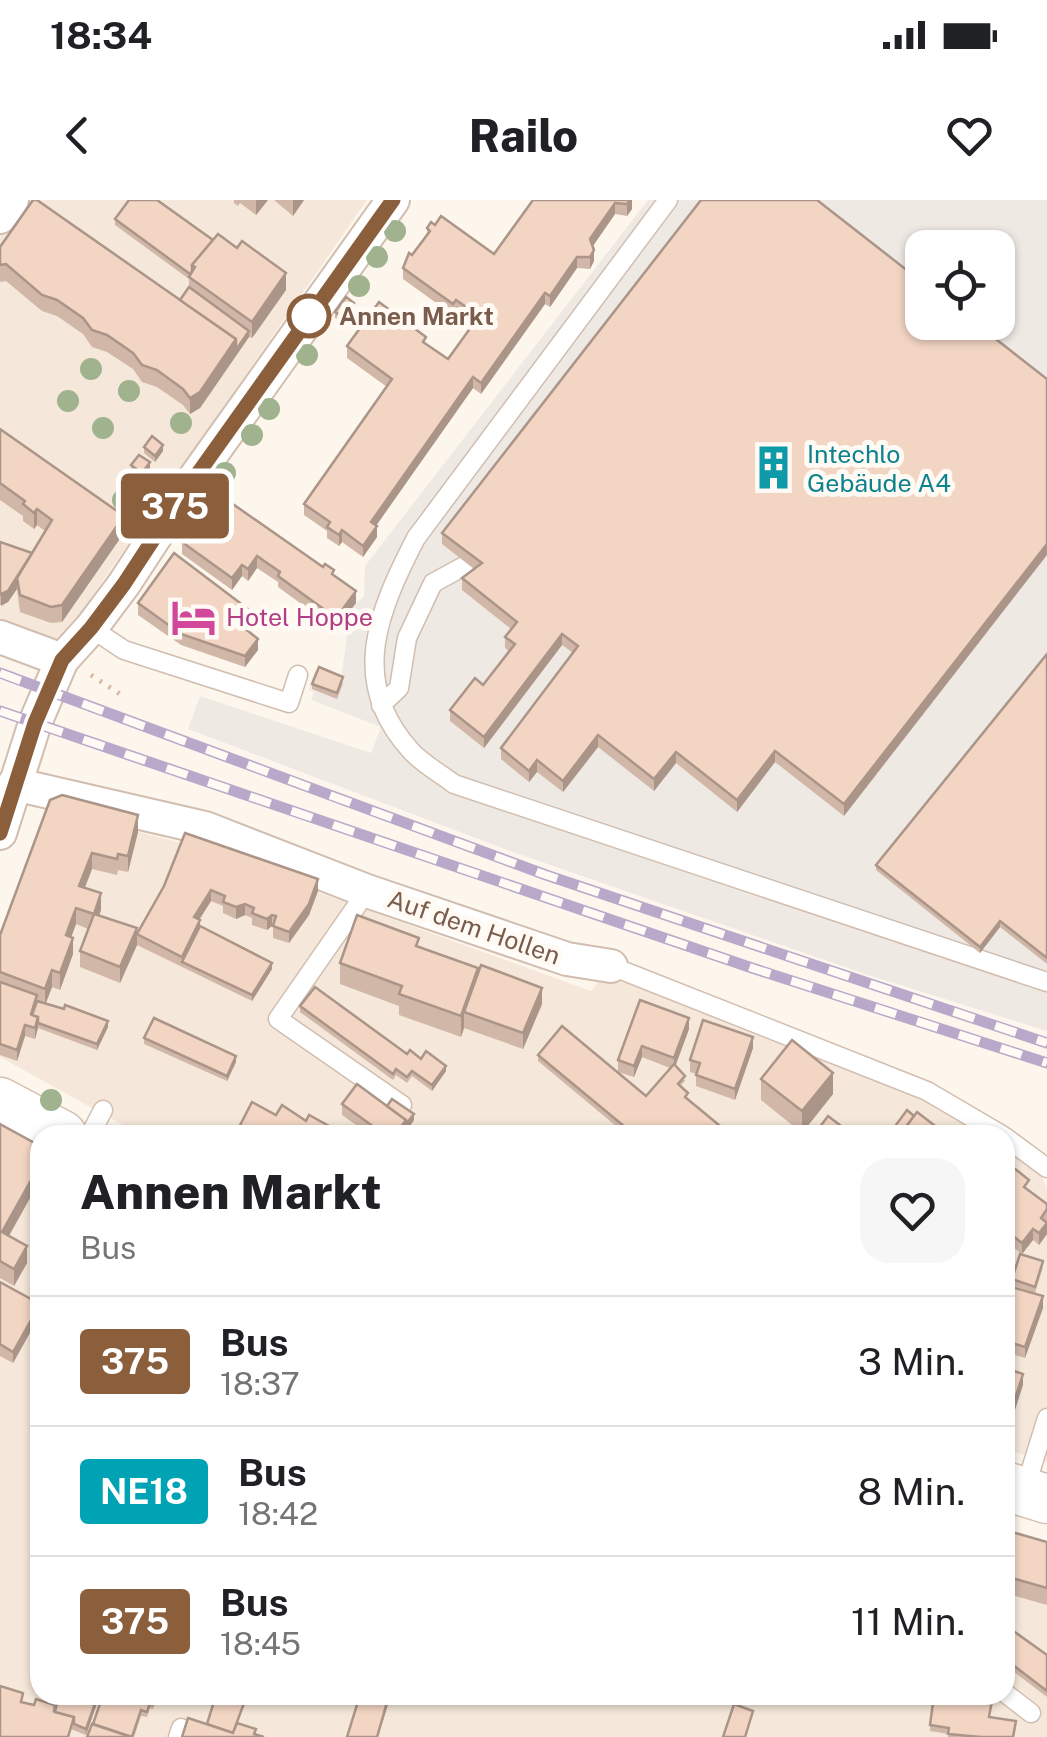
<!DOCTYPE html>
<html lang="de">
<head>
<meta charset="utf-8">
<style>
	:root { --surface:#fff; --page:#f6f6f6; --text:#202124; --muted:#757577; --line:#e0e0e0 }
	body { margin:0; font-family:"Public Sans",sans-serif; background:var(--page); color:var(--text); height:100vh; display:flex; flex-direction:column; font-size:38px; white-space:nowrap }
	* { box-sizing:border-box; margin:0 }
	p { font-size:32px; color:var(--muted) }
	.icon { flex:none; width:55px; height:55px; fill:none; stroke:currentColor; stroke-width:2; stroke-linecap:round; stroke-linejoin:round }
	.map { position:relative; flex:1; overflow:hidden }
	.panel { position:absolute; left:30px; top:925px; width:985px; height:580px; display:flex; flex-direction:column; background:var(--surface); border-radius:30px; box-shadow:0 2px 8px #0004 }
	.panel>* { flex:none }
	.badge { padding:0 20px; border-radius:8px; font-size:35px; line-height:65px }
	.buttons { position:absolute; left:905px; top:30px; display:grid; gap:20px }
	.buttons a { display:grid; place-items:center; width:110px; height:110px; border-radius:20px; background:var(--surface); box-shadow:0 2px 8px #0004; font-size:50px }
	.map>.badge { position:absolute; translate:-50% -50%; box-shadow:0 0 0 5px #fff }
	.round { display:grid; place-items:center; flex:none; width:105px; height:105px; border-radius:30px; background:var(--page) }
	.summary { display:flex; align-items:center; justify-content:space-between; height:170px; padding:0 50px }
	h1 { font-size:48px; font-weight:800; line-height:75px }
	ul { padding:0; list-style:none }
	li { display:flex; align-items:center; gap:30px; height:130px; padding:0 50px; border-top:2px solid var(--line) }
	li div { flex:1 }
	li b { display:block; font-size:38px }
	li em { font-style:normal }
	li .badge { min-width:110px; font-weight:700; text-align:center }
	.status { display:flex; justify-content:space-between; align-items:center; height:70px; padding:0 50px; background:var(--surface); direction:ltr }
	.status svg { height:28px; fill:currentColor }
	header { display:flex; justify-content:space-between; align-items:center; height:130px; padding:0 50px; background:var(--surface); font-size:45px; font-weight:800 }
	.map>svg:first-child { display:block }
	.residential { fill:#f5e8da }
	.industrial { fill:#efe9e4; fill-rule:evenodd }
	.lines { fill:none; stroke-linecap:round; stroke-linejoin:round }
	.lane-casing { stroke:#d1beb0; stroke-width:21 }
	.street-casing { stroke:#d1beb0; stroke-width:36 }
	.secondary-casing { stroke:#d6c0b0; stroke-width:51 }
	.path { stroke:#d9b8a5; stroke-width:5; stroke-dasharray:2.5 8; stroke-linecap:butt }
	.lane { stroke:#fff; stroke-width:18 }
	.street { stroke:#fff; stroke-width:32 }
	.secondary { stroke:#fff; stroke-width:48 }
	.rail-casing { stroke:#b9a8c9; stroke-width:11 }
	.rail { stroke:#fffaf3; stroke-width:8; stroke-dasharray:22; stroke-linecap:butt }
	.tree { fill:#a0b28e }
	.wall { fill:#d1b7a8 }
	.shaded-wall { fill:#aa9588 }
	.building { fill:#f3d5c3; stroke:#aa9588; stroke-width:2.5 }
	.line-casing { stroke:#fff; stroke-width:22 }
	.line { stroke:#8b5e3c; stroke-width:15 }
	.stop-dot { fill:#fff; stroke:#8b5e3c; stroke-width:5 }
	.labels { text-anchor:middle; dominant-baseline:central; stroke-width:10; stroke-linejoin:round; paint-order:stroke }
	.stop-label { font-size:25px; font-weight:bold; fill:#7a5c4d; stroke:#fffaf3; text-anchor:start }
	.culture-label { font-size:25px; fill:#0d838f; stroke:#fffaf3; text-anchor:start }
	.hotel-label { font-size:25px; fill:#b23c85; stroke:#fffaf3; text-anchor:start }
	.street-label { font-size:25px; fill:#7a5c4d; stroke:#fffaf3 }
</style>
</head>
<body>
<div class="status"><b>18:34</b><svg viewBox="0 0 49 12"><path d="M0 12V9h3v3zM5 12V6h3v6zM10 12V3h3v9zM15 12V0h3v12zM26 1h20v11H26zM47 4h2v5h-2z"/></svg></div>
<header><svg class="icon" aria-label="back" viewBox="0 0 24 24"><path d="M15 5l-7 7 7 7"/></svg>Railo<svg class="icon" aria-label="heart" viewBox="0 0 24 24"><path d="M12 20l-8-8c-3-5 5-10 8-4 3-6 11-1 8 4z"/></svg></header>
<div class="map">
<svg width="1047" height="1537" viewBox="0 0 1047 1537">
	<rect width="100%" height="100%" fill="#fdf6ec"/>
	<g class="residential">
		<polygon points="0,0 367,0 59,444 0,421"/>
		<polygon points="62,612 185,644 591,791 604,774 727,817 725,821 784,842 921,898 987,935 141,935 0,857 0,751"/>
		<polygon points="0,940 40,962 40,1495 1005,1495 1005,1332 1047,1345 1047,1537 0,1537"/>
		<polygon points="1005,945 1023,956 1041,975 1047,989 1047,1262 1005,1249"/>
	</g>
	<path class="industrial" d="M 648,0 L 1047,0 L 1047,831 L 868,775 L 510,651 L 188,529 L 200,496 L 371,553 L 381,527 L 311,500 L 314,492 L 309,490 L 315,471 L 341,479 L 351,407 L 364,397 L 365,366 ZM 922,48 L 998,48 L 998,122 L 922,122 Z"/>
	<g class="lines">
		<defs>
			<g id="lane">
				<path d="M 668,0 L 416,338 C 379,410 347,481 411,551 C 423,564 441,574 454,584 L 1047,782"/>
				<polyline points="91,428 124,450 289,503 298,475"/>
				<polyline points="381,505 399,488 407,438 433,383 468,364"/>
				<polyline points="367,691 278,819 402,905"/>
				<polyline points="611,766 927,891 1002,935"/>
				<polyline points="90,935 103,910"/>
				<polyline points="1005,937 1047,968"/>
				<polyline points="1024,1292 1047,1218"/>
				<polyline points="1005,1493 1031,1513"/>
				<polyline points="178,1537 181,1528"/>
			</g>
			<g id="street">
				<polyline points="0,17 12,0"/>
				<polyline points="0,437 62,460"/>
				<polyline points="14,584 205,628 367,691 567,759 611,766"/>
				<polyline points="0,633 35,523 62,460 91,428 124,384 179,300 393,0"/>
			</g>
			<g id="secondary">
				<polyline points="0,902 62,935"/>
				<polyline points="1005,1286 1047,1299"/>
			</g>
		</defs>
		<use href="#lane" class="lane-casing"/>
		<use href="#street" class="street-casing"/>
		<use href="#secondary" class="secondary-casing"/>
		<polyline class="path" points="91,475 120,494"/>
		<use href="#lane" class="lane"/>
		<use href="#street" class="street"/>
		<use href="#secondary" class="secondary"/>
		<defs>
			<g id="rail">
				<polyline points="0,473 546,675 1047,843"/>
				<polyline points="0,511 752,768 1047,863"/>
			</g>
		</defs>
		<use href="#rail" class="rail-casing"/>
		<use href="#rail" class="rail"/>
	</g>
	<g class="tree">
		<circle cx="395" cy="31" r="11"/>
		<circle cx="377" cy="57" r="11"/>
		<circle cx="359" cy="86" r="11"/>
		<circle cx="307" cy="155" r="11"/>
		<circle cx="91" cy="169" r="11"/>
		<circle cx="129" cy="191" r="11"/>
		<circle cx="68" cy="201" r="11"/>
		<circle cx="269" cy="209" r="11"/>
		<circle cx="181" cy="223" r="11"/>
		<circle cx="103" cy="228" r="11"/>
		<circle cx="252" cy="235" r="11"/>
		<circle cx="225" cy="273" r="11"/>
		<circle cx="123" cy="300" r="11"/>
		<circle cx="51" cy="900" r="11"/>
	</g>
	<g class="wall">
		<polygon points="234,0 268,0 256,15 240,3 238,6 234,3"/>
		<polygon points="274,0 304,0 293,16"/>
		<polygon points="533,0 632,0 632,9 627,16 615,14 593,46 594,61 590,69 577,68 550,107 545,104 481,194 473,188 376,325 377,337 363,357 342,342 339,346 327,338 327,331 304,315 304,304 387,187 347,158 347,146 426,144 448,159 473,123 456,111 453,115 403,79 403,68 427,35 427,28 494,54"/>
		<polygon points="115,19 213,40 286,90 252,138 249,137 200,208 190,214 183,205 157,187 142,182 133,169 107,152 92,147 83,134 57,116 42,111 6,81 0,82 0,47 180,100 189,87 189,79 115,25"/>
		<polygon points="922,82 844,616 775,562 737,612 676,563 654,591 598,547 563,592 537,572 529,582 501,559 501,548 573,453 562,445 484,548 450,521 450,510 483,485 509,451 505,448 505,437 511,429 462,390 462,378 474,369 442,344 442,333"/>
		<polygon points="354,109 343,123 335,118 335,112"/>
		<polygon points="0,229 119,340 62,422 51,423 20,412 17,389 8,402 0,405 0,342 32,353 45,331 37,325 34,329 23,321 23,316 0,300"/>
		<polygon points="144,247 163,251 155,262 144,253"/>
		<polygon points="131,265 150,268 142,279 131,271"/>
		<polygon points="217,293 334,376 356,403 336,429 278,387 278,382 257,368 248,381 242,376 232,390 182,354 182,342"/>
		<polygon points="138,403 248,420 243,427 258,450 245,467 181,445 138,415"/>
		<polygon points="1047,453 1047,764 1000,727 980,753 876,670 876,665"/>
		<polygon points="343,483 337,499 312,489 312,484"/>
		<polygon points="50,600 138,632 128,672 118,670 117,675 92,669 85,688 101,710 99,716 137,734 164,686 318,691 309,715 289,743 273,738 273,727 272,726 267,730 252,725 252,718 245,715 236,719 223,713 223,706 211,701 199,720 200,726 272,769 252,801 137,745 120,783 80,767 80,751 88,729 76,724 71,737 73,754 60,790 52,787 46,803 108,827 97,850 38,828 35,839 25,836 17,861 0,855 0,735"/>
		<polygon points="419,747 478,773 542,804 523,849 464,828 461,837 399,815 399,806 340,784 340,763"/>
		<polygon points="640,800 689,829 676,865 685,881 680,886 688,899 622,931 538,861 538,855 646,896 670,868 642,857 634,877 618,872 618,860"/>
		<polygon points="300,806 421,859 446,871 432,891 412,876 407,883 396,875 393,880 300,812"/>
		<polygon points="144,838 236,862 227,881 144,844"/>
		<polygon points="753,848 735,900 696,886 696,874 690,872 690,860"/>
		<polygon points="761,879 833,894 802,933 761,900"/>
		<polygon points="342,904 387,906 414,920 404,935 370,935 342,915"/>
		<polygon points="0,924 40,946 40,998 37,1003 30,998 9,1036 27,1063 14,1086 0,1078"/>
		<polygon points="1005,961 1029,991 1047,1004 1047,1034 1039,1045 1033,1040 1022,1054 1005,1041"/>
		<polygon points="1043,1067 1035,1093 1012,1085 1012,1079"/>
		<polygon points="0,1082 40,1115 13,1163 0,1156"/>
		<polygon points="1005,1085 1043,1108 1025,1158 1005,1152"/>
		<polygon points="1005,1330 1047,1342 1047,1405 1005,1393"/>
		<polygon points="1005,1425 1047,1455 1047,1497 1005,1465"/>
		<polygon points="59,1495 100,1495 86,1535 73,1530 23,1502 55,1510"/>
		<polygon points="103,1495 158,1495 153,1509 150,1508 147,1517 141,1516 134,1537 87,1537"/>
		<polygon points="990,1517 1016,1527 1014,1537 948,1537 949,1534 930,1531 930,1525"/>
	</g>
	<g class="shaded-wall">
		<polygon points="256,0 268,0 256,15"/>
		<polygon points="293,0 304,0 293,16"/>
		<polygon points="630,0 632,0 632,9 627,16 627,4"/>
		<polygon points="615,3 615,14 590,50 590,39"/>
		<polygon points="594,50 594,61 590,69 590,57"/>
		<polygon points="577,57 577,68 550,107 550,96"/>
		<polygon points="286,73 286,90 252,138 252,122"/>
		<polygon points="545,93 545,104 481,194 481,183"/>
		<polygon points="354,103 354,109 343,123 343,117"/>
		<polygon points="249,131 249,137 200,208 190,214 190,198 236,139"/>
		<polygon points="473,177 473,188 371,333 371,322"/>
		<polygon points="163,245 163,251 155,262 155,256"/>
		<polygon points="150,262 150,268 142,279 142,273"/>
		<polygon points="37,309 37,325 34,329 34,313"/>
		<polygon points="119,323 119,340 62,422 62,405"/>
		<polygon points="377,326 377,337 363,357 363,346"/>
		<polygon points="342,330 342,342 339,346 339,335"/>
		<polygon points="1047,344 1047,355 844,616 844,604"/>
		<polygon points="257,356 257,368 248,381 248,369"/>
		<polygon points="242,365 242,376 232,390 232,378"/>
		<polygon points="17,378 17,389 8,402 1,406 1,394"/>
		<polygon points="356,391 356,403 336,429 336,418"/>
		<polygon points="248,409 248,420 238,434 238,423"/>
		<polygon points="562,434 562,445 484,548 484,537"/>
		<polygon points="258,439 258,450 245,467 245,456"/>
		<polygon points="598,535 598,547 563,592 563,581"/>
		<polygon points="775,551 775,562 737,612 737,600"/>
		<polygon points="676,552 676,563 654,591 654,579"/>
		<polygon points="537,560 537,572 529,582 529,571"/>
		<polygon points="138,615 138,632 128,672 128,656"/>
		<polygon points="92,653 92,669 79,702 79,686"/>
		<polygon points="318,679 318,691 309,715 289,743 289,732"/>
		<polygon points="211,690 211,701 194,728 194,717"/>
		<polygon points="101,693 101,710 94,731 94,714"/>
		<polygon points="245,704 245,715 236,719 236,707"/>
		<polygon points="76,708 76,724 66,751 66,735"/>
		<polygon points="272,715 272,726 267,730 267,719"/>
		<polygon points="200,720 200,731 182,762 182,757"/>
		<polygon points="1000,721 1000,727 980,753 980,747"/>
		<polygon points="137,728 137,745 120,783 120,767"/>
		<polygon points="73,738 73,754 60,790 60,773"/>
		<polygon points="272,763 272,769 252,801 252,795"/>
		<polygon points="478,768 478,789 464,812 464,828 461,837 461,816"/>
		<polygon points="52,770 52,787 45,805 45,789"/>
		<polygon points="542,788 542,804 523,849 523,833"/>
		<polygon points="38,817 38,828 35,839 35,828"/>
		<polygon points="689,818 689,829 674,869 674,858"/>
		<polygon points="108,821 108,827 97,850 97,844"/>
		<polygon points="25,825 25,836 17,861 17,850"/>
		<polygon points="753,837 753,848 735,900 735,889"/>
		<polygon points="642,846 642,857 634,877 634,866"/>
		<polygon points="236,856 236,862 227,881 227,876"/>
		<polygon points="446,866 446,871 432,891 432,885"/>
		<polygon points="833,873 833,894 802,933 802,911"/>
		<polygon points="414,914 414,920 404,935 395,935 406,920"/>
		<polygon points="30,982 30,998 2,1048 2,1032"/>
		<polygon points="40,982 40,998 37,1003 37,986"/>
		<polygon points="1047,1023 1047,1034 1039,1045 1039,1033"/>
		<polygon points="1033,1029 1033,1040 1022,1054 1022,1043"/>
		<polygon points="27,1046 27,1063 14,1086 14,1069"/>
		<polygon points="1043,1096 1043,1108 1025,1158 1025,1147"/>
		<polygon points="40,1104 40,1115 13,1163 13,1152"/>
		<polygon points="1023,1174 1023,1185 1007,1235 1007,1224"/>
		<polygon points="98,1495 100,1495 86,1535 86,1529"/>
		<polygon points="389,1495 391,1495 378,1537 377,1537"/>
	</g>
	<g class="building">
		<polygon points="33,0 37,0 236,139 200,192 190,198 183,189 157,170 142,165 133,153 107,135 92,130 83,118 57,100 42,95 6,64 0,65 0,47"/>
		<polygon points="129,0 157,0 213,40 192,65 192,71 190,74 115,19"/>
		<polygon points="533,0 630,0 627,4 615,3 590,39 594,50 590,57 577,57 550,96 545,93 481,183 473,177 371,322 377,326 363,346 342,330 339,335 327,327 330,322 304,304 392,179 347,146 379,102 426,137 423,142 448,159 479,116 456,100 453,104 403,68 409,53 412,55 430,31 427,28 431,22 435,25 441,16 494,54"/>
		<polygon points="701,0 817,0 922,82 922,122 974,122 1047,179 1047,344 844,604 775,551 737,600 676,552 654,579 598,535 563,581 537,560 529,571 501,548 578,446 562,434 484,537 450,510 475,478 483,485 515,444 505,437 517,422 462,378 482,363 442,333"/>
		<polygon points="218,34 237,48 242,41 286,73 252,122 189,77 195,67 192,65"/>
		<polygon points="189,87 249,131 236,150 236,139 180,100"/>
		<polygon points="346,97 354,103 343,117 335,112"/>
		<polygon points="0,229 117,311 119,323 62,405 51,407 20,395 17,378 52,320 37,309 34,313 23,304 25,301 0,283"/>
		<polygon points="152,236 163,245 155,256 144,247"/>
		<polygon points="139,255 150,262 142,273 131,265"/>
		<polygon points="217,293 323,367 325,364 334,370 332,374 356,391 336,418 278,376 280,372 257,356 248,369 242,365 232,378 182,342"/>
		<polygon points="0,342 32,353 8,391 1,394 0,394"/>
		<polygon points="174,353 248,409 238,423 258,439 245,456 181,434 138,403"/>
		<polygon points="1047,454 1047,758 1000,721 980,747 876,665"/>
		<polygon points="319,467 343,477 337,493 312,484"/>
		<polygon points="62,595 138,615 128,656 118,654 117,659 92,653 79,686 101,693 94,714 137,728 120,767 80,751 94,714 76,708 66,735 73,738 60,773 52,770 45,789 0,772 0,735 50,600"/>
		<polygon points="185,633 318,679 309,704 289,732 273,726 276,716 272,715 267,719 252,713 254,708 245,704 236,707 223,702 225,696 211,690 194,717 200,720 182,757 137,734 164,686"/>
		<polygon points="357,715 419,738 416,746 478,768 461,816 399,794 402,786 340,763"/>
		<polygon points="200,726 272,763 252,795 182,762"/>
		<polygon points="481,765 542,788 523,833 464,812"/>
		<polygon points="0,782 37,795 31,814 38,817 35,828 25,825 17,850 0,844"/>
		<polygon points="315,787 407,854 410,850 421,859 426,851 446,866 432,885 412,871 407,877 396,869 393,874 300,806"/>
		<polygon points="640,800 689,818 674,858 642,846 634,866 618,860"/>
		<polygon points="37,801 64,809 65,805 108,821 97,844 38,823 38,817 32,815"/>
		<polygon points="154,818 236,856 227,876 144,838"/>
		<polygon points="703,820 753,837 735,889 696,875 700,863 690,860"/>
		<polygon points="562,826 646,896 674,864 685,876 678,884 688,893 685,897 731,935 619,935 625,927 538,855"/>
		<polygon points="792,840 833,873 802,911 761,879"/>
		<polygon points="357,884 406,920 395,935 379,935 381,932 342,904"/>
		<polygon points="392,899 414,914 406,924 406,920 387,906"/>
		<polygon points="252,902 276,915 282,905 306,921 309,915 329,926 324,935 235,935"/>
		<polygon points="907,910 914,916 900,935 893,929"/>
		<polygon points="917,912 947,935 900,935"/>
		<polygon points="828,916 853,935 814,935"/>
		<polygon points="0,924 40,946 40,982 37,986 30,982 2,1032 27,1046 14,1069 0,1061"/>
		<polygon points="1005,961 1029,980 1024,987 1047,1004 1047,1009 1041,1018 1047,1023 1039,1033 1033,1029 1022,1043 1005,1030"/>
		<polygon points="1020,1054 1043,1061 1035,1087 1012,1079"/>
		<polygon points="0,1082 40,1104 13,1152 0,1144"/>
		<polygon points="1005,1085 1043,1096 1025,1147 1005,1141"/>
		<polygon points="1005,1168 1023,1174 1007,1224 1005,1223"/>
		<polygon points="1005,1330 1047,1342 1047,1388 1005,1376"/>
		<polygon points="1005,1425 1047,1455 1047,1491 1005,1459"/>
		<polygon points="0,1486 23,1493 21,1502 34,1505 36,1499 55,1505 54,1511 74,1517 68,1537 0,1537"/>
		<polygon points="59,1495 98,1495 86,1529 74,1524 74,1517 55,1512"/>
		<polygon points="103,1495 156,1495 153,1504 150,1503 147,1512 141,1510 132,1537 93,1524"/>
		<polygon points="216,1495 247,1495 233,1533 207,1524"/>
		<polygon points="360,1495 389,1495 377,1537 347,1537"/>
		<polygon points="934,1495 993,1495 989,1517 1016,1521 1013,1537 981,1537 948,1534 949,1528 930,1525"/>
		<polygon points="734,1504 753,1511 745,1537 723,1537"/>
		<polygon points="188,1518 233,1533 237,1523 256,1529 254,1534 264,1537 182,1537"/>
		<polygon points="92,1524 131,1537 87,1537"/>
	</g>
	<g class="lines">
		<defs>
			<polyline id="line" points="0,633 35,523 62,460 91,428 124,384 179,300 393,0"/>
		</defs>
		<use href="#line" class="line-casing"/>
		<use href="#line" class="line"/>
	</g>
	<defs>
		<symbol id="building-bare" viewBox="-9 -9 18 18"><path d="M-4-6H4V6H1V3H-1V6H-4ZM-2.5-4.3h1.7v1.8h-1.7ZM.8-4.3h1.7v1.8H.8ZM-2.5-1h1.7V.8h-1.7ZM.8-1h1.7V.8H.8Z" fill="#0f9aa8" stroke="#fffaf3" stroke-width="2.5" paint-order="stroke"/></symbol>
		<symbol id="hotel-bare" viewBox="-9 -9 18 18"><path d="M-6-4.5h1.5V1H6V5H4.5V3h-9V5H-6ZM-4 0a1.8 1.8 0 1 1 3.6 0ZM.5 0V-2.5h3Q6-2.5 6 0Z" fill="#d1479c" stroke="#fffaf3" stroke-width="2.5" paint-order="stroke"/></symbol>
	</defs>
	<g fill-rule="evenodd">
		<use href="#building-bare" x="742" y="236" width="63" height="63"/>
		<use href="#hotel-bare" x="162" y="386" width="63" height="63"/>
	</g>
	<circle class="stop-dot" cx="309" cy="116" r="20"/>
	<g class="labels">
		<g class="stop-label">
			<text x="339" y="116">Annen Markt</text>
		</g>
		<g class="culture-label">
			<text x="807" y="254">Intechlo<tspan x="807" dy="29">Gebäude A4</tspan></text>
		</g>
		<g class="hotel-label">
			<text x="226" y="417">Hotel Hoppe</text>
		</g>
		<g class="street-label">
			<text transform="translate(474 727) rotate(19)">Auf dem Hollen</text>
		</g>
	</g>
</svg>
<div class="buttons">
<a><svg class="icon" aria-label="locate" viewBox="0 0 24 24"><circle cx="12" cy="12" r="6"/><path d="M12 2v4M12 18v4M2 12h4M18 12h4"/></svg></a>
</div>
<b class="badge" style="left:175px;top:306px;background:#8b5e3c;color:#fff">375</b>
<section class="panel">
<div class="summary"><div><h1>Annen Markt</h1><p>Bus</p></div><a class="round"><svg class="icon" aria-label="heart" viewBox="0 0 24 24"><path d="M12 20l-8-8c-3-5 5-10 8-4 3-6 11-1 8 4z"/></svg></a></div>
<ul>
<li><span class="badge" style="background:#8b5e3c;color:#fff">375</span><div><b>Bus</b><p>18:37</p></div><em>3 Min.</em></li>
<li><span class="badge" style="background:#00a3b4;color:#fff">NE18</span><div><b>Bus</b><p>18:42</p></div><em>8 Min.</em></li>
<li><span class="badge" style="background:#8b5e3c;color:#fff">375</span><div><b>Bus</b><p>18:45</p></div><em>11 Min.</em></li>
</ul>
</section>
</div>
</body>
</html>
